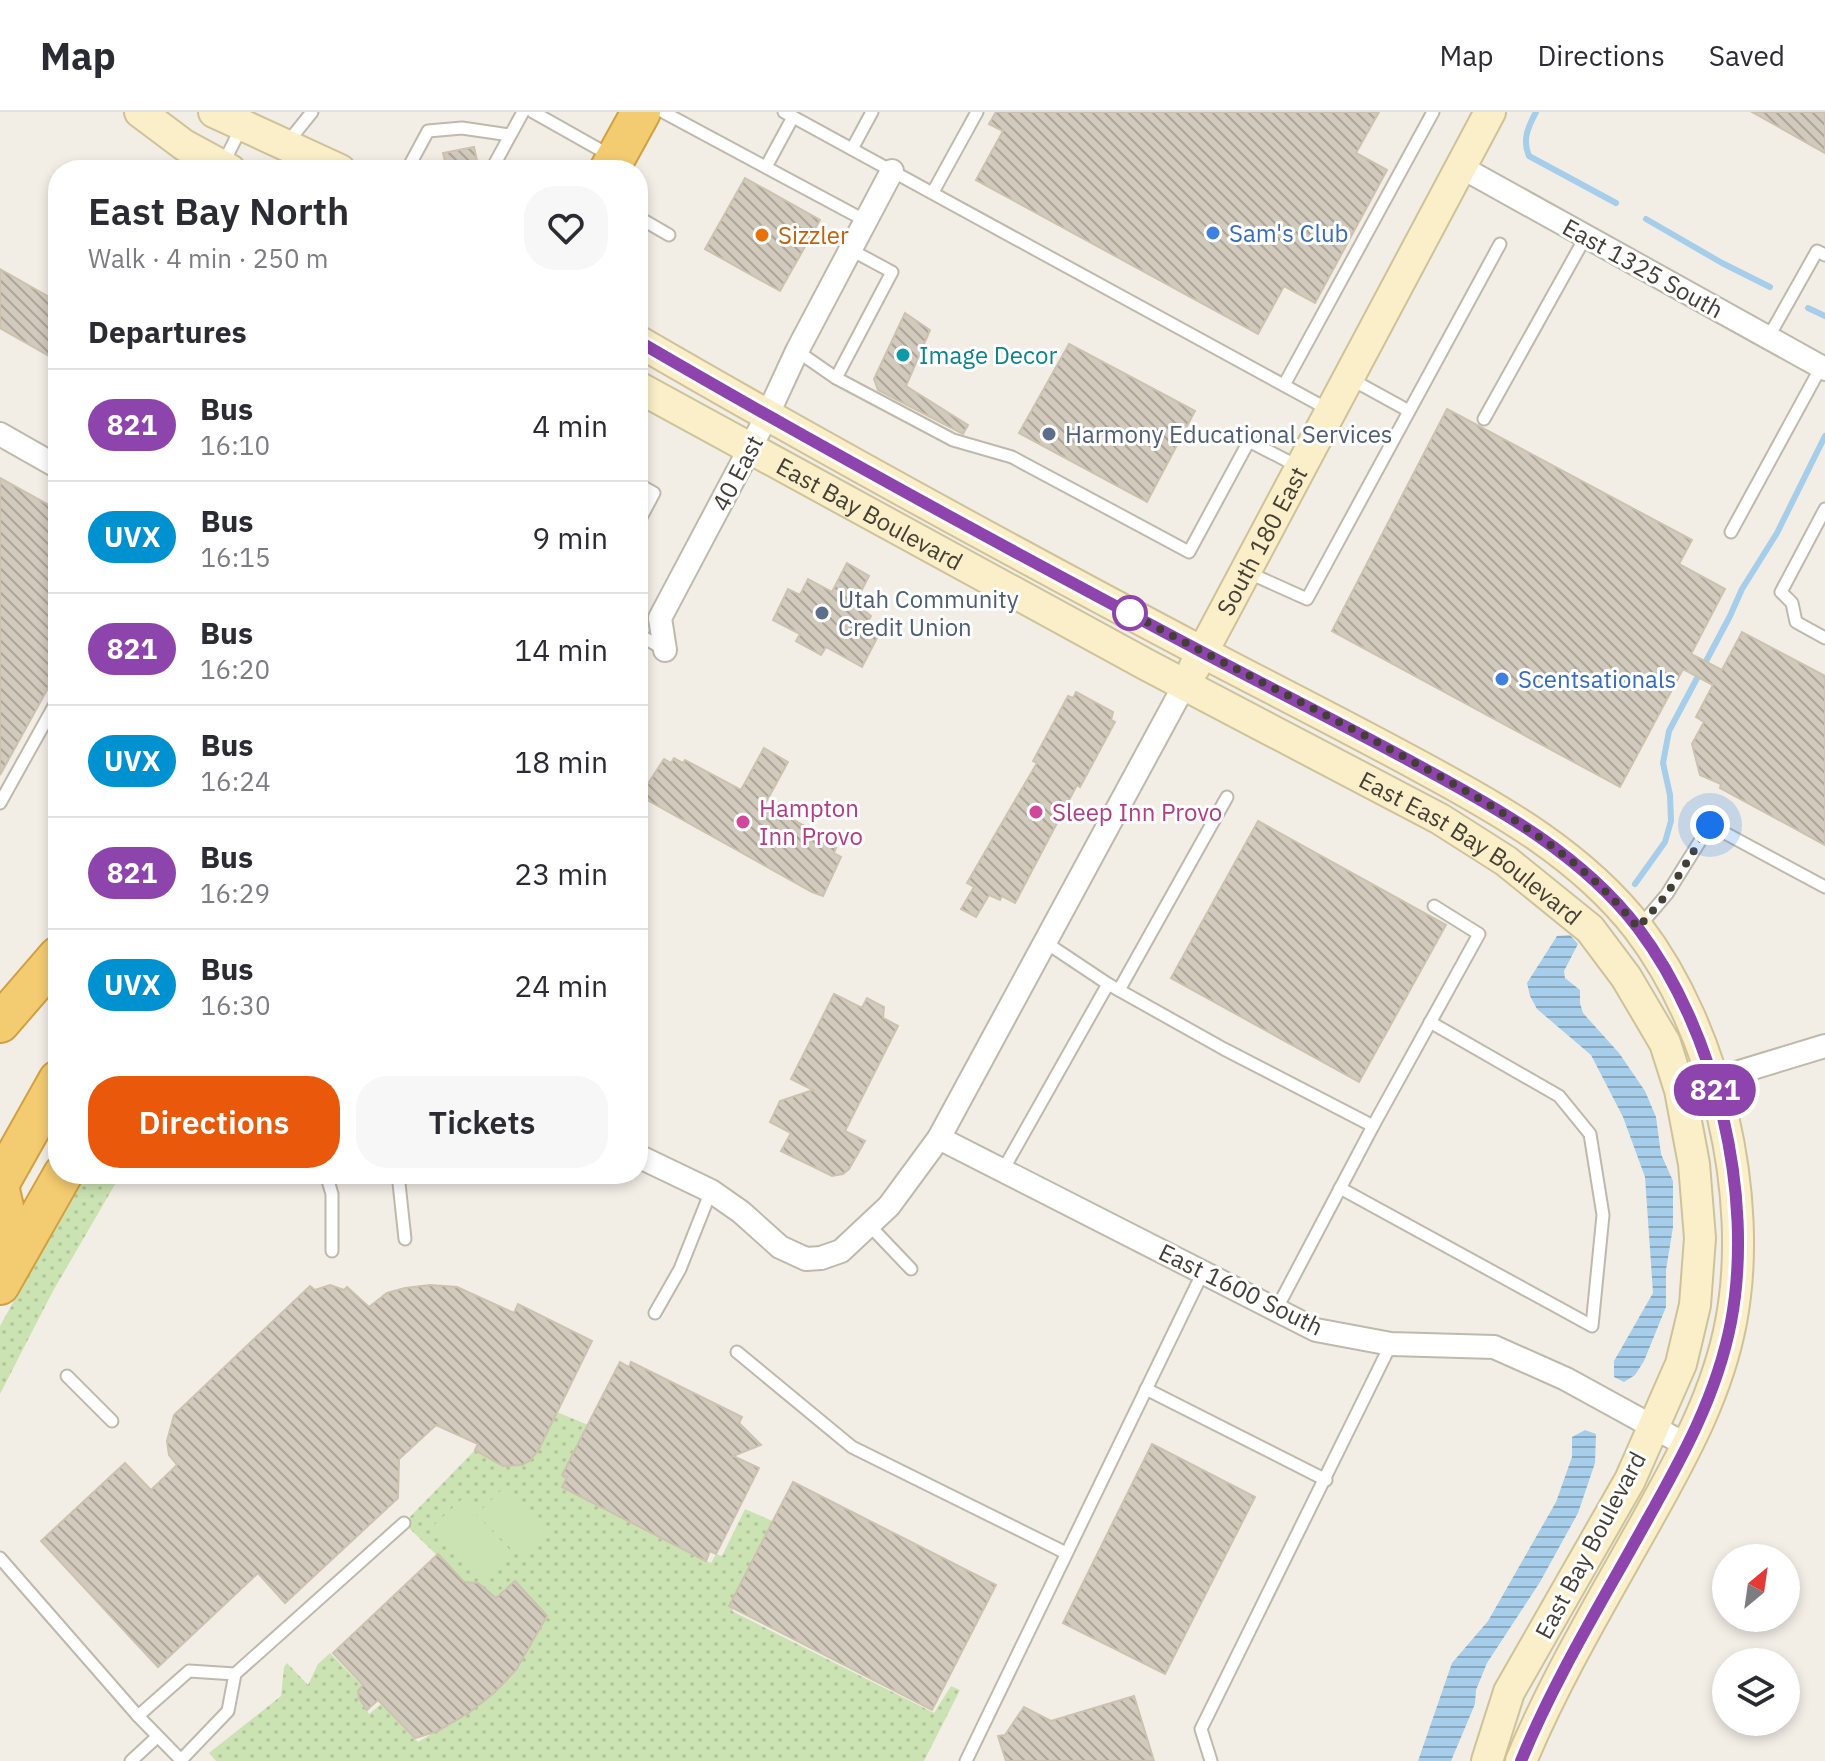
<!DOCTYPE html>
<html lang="en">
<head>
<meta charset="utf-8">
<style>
	:root { --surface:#fff; --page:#f7f7f7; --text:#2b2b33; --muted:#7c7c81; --line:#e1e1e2; --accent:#ea580c }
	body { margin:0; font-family:"IBM Plex Sans",sans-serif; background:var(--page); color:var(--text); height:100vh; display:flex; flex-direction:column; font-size:30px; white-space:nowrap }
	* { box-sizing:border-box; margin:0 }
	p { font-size:26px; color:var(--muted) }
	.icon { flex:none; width:44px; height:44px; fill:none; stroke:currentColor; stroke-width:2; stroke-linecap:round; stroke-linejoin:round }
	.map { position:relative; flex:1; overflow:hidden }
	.drawer { position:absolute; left:48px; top:48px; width:600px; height:1024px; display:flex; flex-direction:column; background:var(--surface); border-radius:32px; box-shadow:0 4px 12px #0003 }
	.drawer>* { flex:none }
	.badge { padding:0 16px; border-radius:26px; font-size:28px; line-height:52px }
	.needle { width:52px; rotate:29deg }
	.controls { position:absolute; left:1712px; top:1432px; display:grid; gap:16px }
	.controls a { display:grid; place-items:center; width:88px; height:88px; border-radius:50%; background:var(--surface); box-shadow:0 4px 12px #0003; font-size:40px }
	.you { position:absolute; width:40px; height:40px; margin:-20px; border:6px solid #fff; border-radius:50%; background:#1a73e8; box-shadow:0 0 0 12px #1a73e833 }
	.map>.badge { position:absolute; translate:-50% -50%; box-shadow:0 0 0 4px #fff }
	h2 { padding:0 40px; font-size:30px; line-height:72px }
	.round { display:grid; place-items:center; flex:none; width:84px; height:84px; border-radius:32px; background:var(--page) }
	.head { display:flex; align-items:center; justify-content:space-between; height:136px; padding:0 40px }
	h1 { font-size:38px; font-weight:600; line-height:60px }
	.primary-button { display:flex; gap:16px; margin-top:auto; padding:16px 40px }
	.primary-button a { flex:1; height:92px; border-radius:32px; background:var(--accent); color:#fff; font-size:32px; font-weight:600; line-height:92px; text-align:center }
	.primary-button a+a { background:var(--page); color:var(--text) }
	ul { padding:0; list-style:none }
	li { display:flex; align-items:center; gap:24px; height:112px; padding:0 40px; border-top:2px solid var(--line) }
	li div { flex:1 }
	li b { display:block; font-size:30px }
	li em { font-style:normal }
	li .badge { min-width:88px; font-weight:700; text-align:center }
	header { display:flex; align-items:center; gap:48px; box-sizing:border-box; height:112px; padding:0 40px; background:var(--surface); border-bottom:2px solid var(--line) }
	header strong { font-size:38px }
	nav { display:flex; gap:44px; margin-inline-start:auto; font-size:28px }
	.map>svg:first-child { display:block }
	.grass { fill:url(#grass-dots) }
	.pitch { fill:#cbe3b2 }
	.water { fill:url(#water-rules) }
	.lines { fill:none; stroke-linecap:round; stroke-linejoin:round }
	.stream { stroke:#a6cdea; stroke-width:6 }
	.building { fill:url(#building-back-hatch); stroke:#cdc2b0; stroke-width:2 }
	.lane-casing { stroke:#bfb9ac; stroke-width:15 }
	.street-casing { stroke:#bfb9ac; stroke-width:26 }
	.secondary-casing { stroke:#cec299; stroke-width:34 }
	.highway-casing { stroke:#d1a041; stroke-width:42 }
	.lane { stroke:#fff; stroke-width:11 }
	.street { stroke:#fff; stroke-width:22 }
	.secondary { stroke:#faefc8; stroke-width:30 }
	.highway { stroke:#f3cb70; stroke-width:38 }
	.line-casing { stroke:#fff; stroke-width:18 }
	.line { stroke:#8e44ad; stroke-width:12 }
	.walk { stroke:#443f36; stroke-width:8; stroke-dasharray:0 14.4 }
	.shop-dot { fill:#3f7fe0; stroke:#fff; stroke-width:3 }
	.food-dot { fill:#e8710a; stroke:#fff; stroke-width:3 }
	.culture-dot { fill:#0f9aa8; stroke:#fff; stroke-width:3 }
	.service-dot { fill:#5c6f8a; stroke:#fff; stroke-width:3 }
	.stop-dot { fill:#fff; stroke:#8e44ad; stroke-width:4 }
	.hotel-dot { fill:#d1479c; stroke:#fff; stroke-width:3 }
	.labels { text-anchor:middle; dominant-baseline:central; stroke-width:6; stroke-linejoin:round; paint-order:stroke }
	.shop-label { font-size:24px; fill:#366cbe; stroke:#fff; text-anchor:start }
	.food-label { font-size:24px; fill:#c56008; stroke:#fff; text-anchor:start }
	.street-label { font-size:24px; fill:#443f36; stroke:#fff }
	.culture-label { font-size:24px; fill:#0d838f; stroke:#fff; text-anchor:start }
	.service-label { font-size:24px; fill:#4e5e75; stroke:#fff; text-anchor:start }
	.hotel-label { font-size:24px; fill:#b23c85; stroke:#fff; text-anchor:start }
</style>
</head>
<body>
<header>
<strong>Map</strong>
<nav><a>Map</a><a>Directions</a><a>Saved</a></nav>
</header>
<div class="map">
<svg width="1825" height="1649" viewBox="0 0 1825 1649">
	<defs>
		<pattern id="grass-dots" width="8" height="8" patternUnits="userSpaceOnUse" patternTransform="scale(2)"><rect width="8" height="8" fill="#cbe3b2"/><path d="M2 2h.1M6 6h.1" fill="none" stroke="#b0c49a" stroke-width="1.8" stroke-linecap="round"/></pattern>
		<pattern id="water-rules" width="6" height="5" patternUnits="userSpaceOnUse" patternTransform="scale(2)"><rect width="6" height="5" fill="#a6cdea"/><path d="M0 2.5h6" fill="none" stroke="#89a8be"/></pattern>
		<pattern id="building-back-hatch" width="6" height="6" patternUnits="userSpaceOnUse" patternTransform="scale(2)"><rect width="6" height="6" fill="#d2cabc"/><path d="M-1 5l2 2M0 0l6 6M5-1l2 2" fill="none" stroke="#aca59a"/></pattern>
	</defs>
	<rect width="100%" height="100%" fill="#f2eee6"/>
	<g class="grass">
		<polygon points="84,1062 121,1062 53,1179 0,1282 0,1214"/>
		<path d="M 557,1300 L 593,1315 L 567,1378 L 711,1451 L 716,1442 L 722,1444 L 745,1397 L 777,1411 L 732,1499 L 934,1601 L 951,1574 L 960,1578 L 924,1649 L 216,1649 L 209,1641 L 281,1584 L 284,1555 L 287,1551 L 308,1573 L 318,1552 L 330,1541 L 364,1576 L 358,1583 L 369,1602 L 381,1592 L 418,1630 C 485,1591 510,1574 547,1504 L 515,1470 L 496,1487 L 468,1474 L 404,1411 L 475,1338 C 493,1348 509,1361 529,1349 Z"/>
	</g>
	<g class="pitch">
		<polygon points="505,1374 548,1420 522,1443 482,1397"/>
		<polygon points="462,1387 511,1439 484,1465 434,1413"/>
	</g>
	<g class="water">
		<polygon points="1570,823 1578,832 1564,859 1565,866 1580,878 1580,891 1583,901 1619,941 1645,979 1656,1005 1661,1042 1673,1069 1673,1115 1666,1158 1666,1195 1644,1249 1635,1263 1624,1270 1614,1265 1614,1249 1653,1181 1645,1065 1623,1005 1591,943 1537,897 1530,884 1527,871 1557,824"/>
		<polygon points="1585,1318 1596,1322 1595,1351 1578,1401 1540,1470 1487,1551 1476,1578 1475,1592 1451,1649 1418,1649 1452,1551 1488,1509 1556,1390 1572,1345 1572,1325"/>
	</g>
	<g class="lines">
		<g class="stream">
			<path d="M 1536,0 C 1528,15 1522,28 1529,44 L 1616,91"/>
			<polyline points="1646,107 1722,151 1770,175"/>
			<polyline points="1808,196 1825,204"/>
			<polyline points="1635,772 1665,730 1671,709 1670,683 1663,651 1669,619 1730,504 1742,477 1777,421 1825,324"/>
		</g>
	</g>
	<g class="building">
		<polygon points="996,0 1379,0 1356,41 1387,58 1315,191 1284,174 1258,222 976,68 1003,19 989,12"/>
		<polygon points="1752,0 1825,0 1825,41"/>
		<polygon points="474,35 479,58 447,58 443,41"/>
		<polygon points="745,66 820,108 780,179 705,137"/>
		<polygon points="0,157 58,190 58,249 0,216"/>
		<polygon points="905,201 930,218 906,274 968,313 963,322 878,278 874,267"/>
		<polygon points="1069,232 1195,299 1147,390 1019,321"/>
		<polygon points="1447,297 1692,428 1679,452 1725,477 1691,542 1722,558 1742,520 1825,564 1825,733 1720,676 1721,672 1700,663 1692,632 1704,610 1696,605 1713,573 1683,557 1620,675 1332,519"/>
		<polygon points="0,366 58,398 58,558 0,663"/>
		<polygon points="847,451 869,464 855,491 871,504 865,515 878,524 862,555 826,535 821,543 796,529 800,522 773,508 788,477 800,483 808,467 832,480"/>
		<polygon points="1076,580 1113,600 1111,608 1115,610 1080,675 1077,673 1015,791 1002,784 1000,788 989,783 976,805 961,797 974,775 967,771 1037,651 1033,649 1068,584 1073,586"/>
		<polygon points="764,636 788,650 765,692 828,727 827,731 836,736 834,741 841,745 823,784 812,780 640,684 664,647 671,651 674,646 683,651 685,648 741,678"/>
		<polygon points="1258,709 1446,813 1359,970 1171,866"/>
		<polygon points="834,882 862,896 867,886 884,895 883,906 898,914 845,1019 865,1029 849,1057 843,1062 832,1064 781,1039 791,1021 770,1010 780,989 813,978 791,967"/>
		<polygon points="330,1173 344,1178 347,1175 369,1195 387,1181 405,1176 430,1173 457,1175 514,1201 518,1192 592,1229 538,1339 529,1349 522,1353 503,1354 475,1338 478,1332 436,1313 399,1347 398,1386 285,1491 258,1461 158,1555 41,1429 125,1351 151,1378 177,1353 169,1343 167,1329 174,1303 310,1174 315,1178"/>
		<polygon points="620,1250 629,1255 631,1250 742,1305 739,1311 761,1333 733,1344 759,1356 716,1442 710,1439 706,1449 562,1375 567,1365 562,1363"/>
		<polygon points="1152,1332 1255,1385 1165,1562 1063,1511"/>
		<polygon points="793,1370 996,1473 932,1598 729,1494"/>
		<polygon points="438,1442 464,1470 478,1471 496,1486 515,1469 547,1504 516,1558 495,1580 470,1600 438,1619 415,1626 378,1588 367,1598 359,1586 358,1579 363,1573 333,1541"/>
		<polygon points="1134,1584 1154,1649 1006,1649 998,1624 1005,1623 1024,1595 1051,1609"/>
	</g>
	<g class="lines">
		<defs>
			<g id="lane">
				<polyline points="533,0 611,44"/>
				<polyline points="663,0 866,109"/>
				<polyline points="784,0 1331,299"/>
				<polyline points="288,30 312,0"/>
				<polyline points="852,37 872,0"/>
				<polyline points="222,54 241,16"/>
				<polyline points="766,55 793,5"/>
				<polyline points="407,58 428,19 462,16 510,23"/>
				<polyline points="496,58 494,53 523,0"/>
				<polyline points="933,80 977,0"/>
				<polyline points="638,105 669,123"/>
				<polyline points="851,138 892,160 836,266 953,328 1012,345 1189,440 1249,329 1301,356"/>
				<polyline points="1768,226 1817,139 1825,143"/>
				<polyline points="797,239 836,266"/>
				<polyline points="1349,266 1409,299"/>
				<polyline points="1284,273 1433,0"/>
				<polyline points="1484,307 1586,124"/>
				<polyline points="638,372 654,381 638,411"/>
				<polyline points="1825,397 1781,480 1792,491 1796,510 1825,526"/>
				<polyline points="1731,420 1821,255"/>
				<polyline points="1247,460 1307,487 1500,132"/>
				<polyline points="638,522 665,538"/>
				<polyline points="0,691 58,587"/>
				<polyline points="1638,816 1667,782 1710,713 1825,775"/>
				<polyline points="1045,830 1108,872"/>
				<polyline points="1119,878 1227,685"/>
				<polyline points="1373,1014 1479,822 1434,794"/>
				<polyline points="1003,1058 1108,872 1224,937 1373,1014 1276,1198"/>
				<polyline points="326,1062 332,1082 332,1139"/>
				<polyline points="398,1062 405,1127"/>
				<polyline points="1340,1076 1592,1214 1603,1103 1590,1022 1559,984 1430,910"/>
				<polyline points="870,1114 911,1157"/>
				<polyline points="655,1201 680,1157 711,1079"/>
				<polyline points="737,1240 852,1335 1066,1441"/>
				<polyline points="67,1264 112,1309"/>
				<polyline points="1146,1277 1326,1368"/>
				<polyline points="0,1446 138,1604 182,1649"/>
				<polyline points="138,1604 189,1559 235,1562"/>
				<polyline points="181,1648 228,1599 235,1562 404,1411"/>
				<polyline points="131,1649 157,1625"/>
				<polyline points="966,1649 1203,1160"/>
				<polyline points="1211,1649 1201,1617 1391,1232"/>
			</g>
			<g id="street">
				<polyline points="1461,55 1825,257"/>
				<polyline points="0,322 58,355"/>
				<polyline points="665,538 660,506 767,304 797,239 892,59"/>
				<polyline points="1680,978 1825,934"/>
				<polyline points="939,1026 1316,1218 1391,1232 1494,1235 1566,1267 1688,1334"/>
				<polyline points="638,1044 711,1079 741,1100 780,1135 806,1147 821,1146 841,1139 889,1094 939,1026 1185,572"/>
			</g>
			<g id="secondary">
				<polyline points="140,0 184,33 230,58"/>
				<polyline points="214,0 340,58"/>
				<path d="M 638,229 C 824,337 1013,440 1202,540 C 1276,579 1350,616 1423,656 C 1501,698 1582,744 1638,816 C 1716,918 1755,1084 1731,1210 C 1718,1279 1685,1340 1651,1401 C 1606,1482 1557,1563 1521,1649"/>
				<path id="s1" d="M 638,275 L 1147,553 L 1440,707 L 1506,749 L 1590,817 L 1626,865 L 1665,931 L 1680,978 L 1694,1052 L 1700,1126 L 1695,1193 L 1681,1252 L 1630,1368 L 1509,1580 L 1487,1649"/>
				<path id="s2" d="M 1194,556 L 1490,0"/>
			</g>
			<g id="highway">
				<polyline points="609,58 641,0"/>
				<polyline points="0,911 58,844"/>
				<polyline points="0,1071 58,968"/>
				<polyline points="0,1078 4,1095 0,1123"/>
				<polyline points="0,1173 63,1062"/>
			</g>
		</defs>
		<use href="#lane" class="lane-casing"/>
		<use href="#street" class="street-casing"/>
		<use href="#secondary" class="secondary-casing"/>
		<use href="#highway" class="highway-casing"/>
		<use href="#lane" class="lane"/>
		<use href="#street" class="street"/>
		<use href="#secondary" class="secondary"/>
		<use href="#highway" class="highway"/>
	</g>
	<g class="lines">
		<defs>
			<path id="line" d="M 638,229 C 823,337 1013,440 1202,540 C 1276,579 1350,616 1423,656 C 1501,698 1583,744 1638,816 C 1716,919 1755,1083 1731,1210 C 1717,1283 1682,1346 1646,1410 C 1603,1488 1555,1566 1521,1649"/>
		</defs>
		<use href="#line" class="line-casing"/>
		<use href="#line" class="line"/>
		<path class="walk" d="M 1130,501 L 1126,499 C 1220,550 1315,596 1408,647 C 1492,693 1578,739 1638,816 L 1667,782 L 1710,713"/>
	</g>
	<g class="shop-dot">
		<circle cx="1213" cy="121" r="8"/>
		<circle cx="1502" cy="567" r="8"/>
	</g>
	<circle class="food-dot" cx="762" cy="123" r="8"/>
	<circle class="culture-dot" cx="903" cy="243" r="8"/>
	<g class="service-dot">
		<circle cx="1049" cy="322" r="8"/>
		<circle cx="822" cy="501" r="8"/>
	</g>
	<circle class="stop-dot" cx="1130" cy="501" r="16"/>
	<g class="hotel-dot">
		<circle cx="1036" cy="700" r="8"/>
		<circle cx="743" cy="710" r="8"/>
	</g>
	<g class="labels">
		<g class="shop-label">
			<text x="1229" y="121">Sam's Club</text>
			<text x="1518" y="567">Scentsationals</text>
		</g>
		<g class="food-label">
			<text x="778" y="123">Sizzler</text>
		</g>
		<g class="street-label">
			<text transform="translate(1643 156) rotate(29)">East 1325 South</text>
			<text transform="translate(737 361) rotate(-62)">40 East</text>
			<text stroke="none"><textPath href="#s1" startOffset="264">East Bay Boulevard</textPath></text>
			<text stroke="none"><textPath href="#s2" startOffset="144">South 180 East</textPath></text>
			<text stroke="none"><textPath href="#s1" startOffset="952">East East Bay Boulevard</textPath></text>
			<text transform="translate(1241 1177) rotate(26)">East 1600 South</text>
			<text transform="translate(1590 1433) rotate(-62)">East Bay Boulevard</text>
		</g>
		<g class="culture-label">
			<text x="919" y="243">Image Decor</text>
		</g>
		<g class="service-label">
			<text x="1065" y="322">Harmony Educational Services</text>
			<text x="838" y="487">Utah Community<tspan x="838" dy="28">Credit Union</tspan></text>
		</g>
		<g class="hotel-label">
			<text x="759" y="696">Hampton<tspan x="759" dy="28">Inn Provo</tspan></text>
			<text x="1052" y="700">Sleep Inn Provo</text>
		</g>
	</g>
</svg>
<div class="controls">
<a><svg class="needle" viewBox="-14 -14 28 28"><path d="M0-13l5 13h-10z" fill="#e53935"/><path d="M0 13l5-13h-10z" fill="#7c7c81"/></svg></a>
<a><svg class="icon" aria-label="layers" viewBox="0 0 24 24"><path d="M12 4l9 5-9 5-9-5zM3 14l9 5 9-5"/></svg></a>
</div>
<div class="you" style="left:1710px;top:713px"></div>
<b class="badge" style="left:1715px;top:978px;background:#8e44ad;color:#fff">821</b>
<section class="drawer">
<div class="head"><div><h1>East Bay North</h1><p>Walk · 4 min · 250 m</p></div><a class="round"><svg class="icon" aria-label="heart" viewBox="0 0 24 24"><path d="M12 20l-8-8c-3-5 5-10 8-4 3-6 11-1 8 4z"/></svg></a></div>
<h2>Departures</h2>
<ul>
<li><span class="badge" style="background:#8e44ad;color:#fff">821</span><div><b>Bus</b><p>16:10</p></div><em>4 min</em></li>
<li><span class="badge" style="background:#0091d0;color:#fff">UVX</span><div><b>Bus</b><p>16:15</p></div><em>9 min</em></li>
<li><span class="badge" style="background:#8e44ad;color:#fff">821</span><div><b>Bus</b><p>16:20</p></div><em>14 min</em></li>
<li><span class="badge" style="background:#0091d0;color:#fff">UVX</span><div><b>Bus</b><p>16:24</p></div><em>18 min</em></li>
<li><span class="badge" style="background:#8e44ad;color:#fff">821</span><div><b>Bus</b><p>16:29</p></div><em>23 min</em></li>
<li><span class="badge" style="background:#0091d0;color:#fff">UVX</span><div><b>Bus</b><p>16:30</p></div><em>24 min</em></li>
</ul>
<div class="primary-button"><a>Directions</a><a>Tickets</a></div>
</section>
</div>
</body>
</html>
